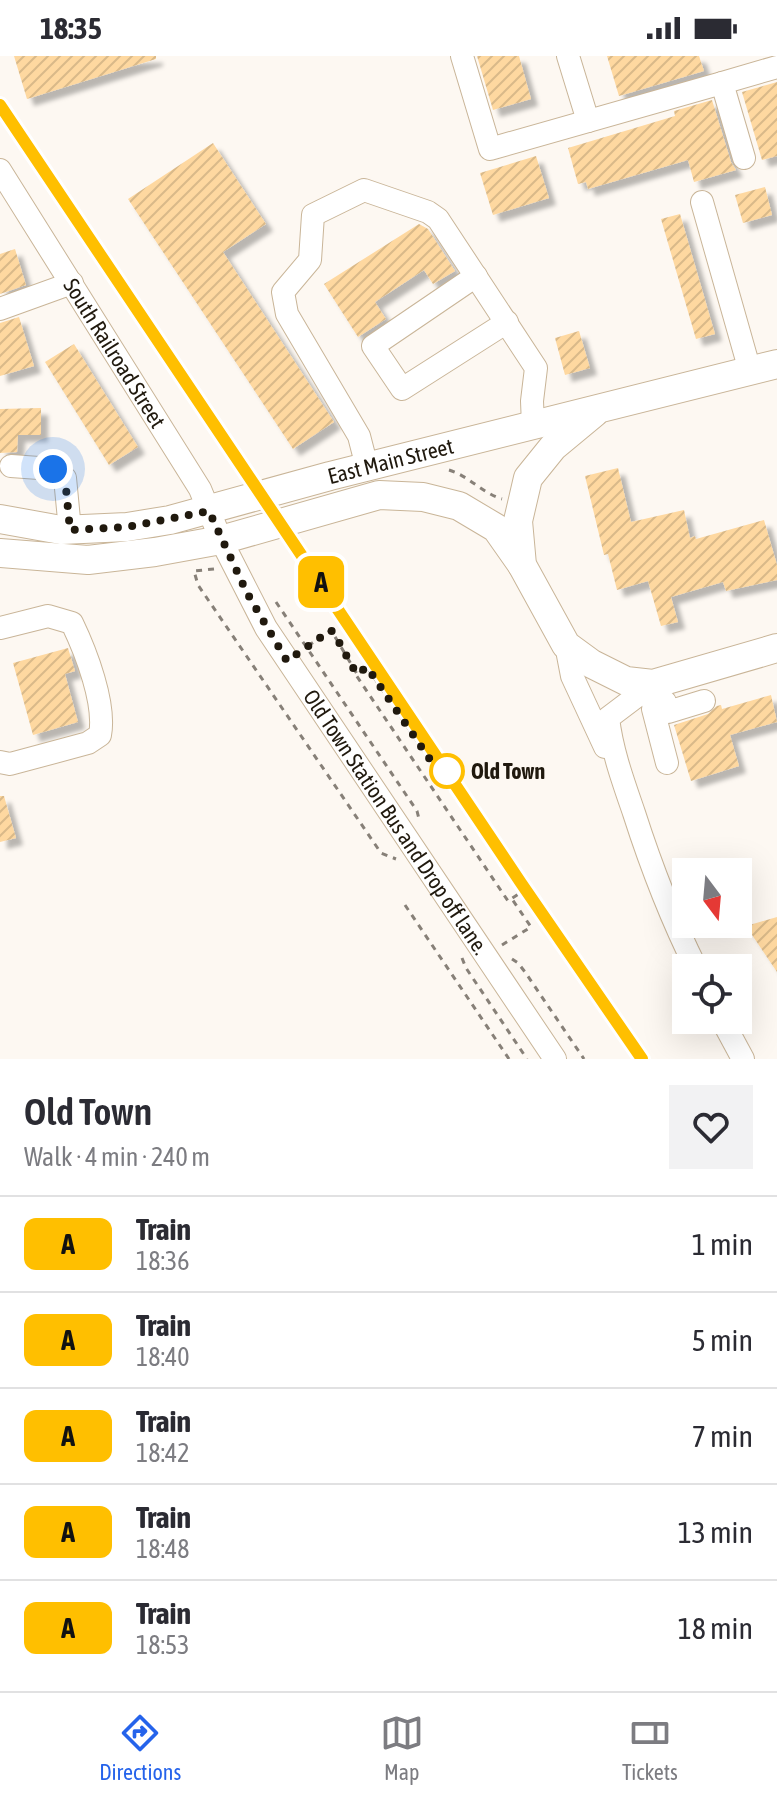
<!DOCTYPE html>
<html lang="en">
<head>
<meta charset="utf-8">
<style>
	:root { --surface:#fff; --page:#f2f2f3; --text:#2b2b33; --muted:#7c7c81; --line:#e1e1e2; --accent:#2563eb }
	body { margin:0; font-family:"Asap Condensed",sans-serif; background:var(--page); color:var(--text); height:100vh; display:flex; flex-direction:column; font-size:30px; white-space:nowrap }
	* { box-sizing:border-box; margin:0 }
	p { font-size:26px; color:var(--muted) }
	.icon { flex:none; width:44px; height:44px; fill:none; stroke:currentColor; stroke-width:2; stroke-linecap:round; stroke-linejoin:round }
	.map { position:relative; height:1003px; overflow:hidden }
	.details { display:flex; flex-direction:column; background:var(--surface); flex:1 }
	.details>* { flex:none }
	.badge { padding:0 16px; border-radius:12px; font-size:28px; line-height:52px }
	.needle { width:52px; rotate:164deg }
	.buttons { position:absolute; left:672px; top:802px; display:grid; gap:16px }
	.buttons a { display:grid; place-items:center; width:80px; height:80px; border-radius:0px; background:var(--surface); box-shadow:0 8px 32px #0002; font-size:40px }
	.you { position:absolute; width:40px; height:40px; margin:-20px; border:6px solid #fff; border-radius:50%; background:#1a73e8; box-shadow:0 0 0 12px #1a73e833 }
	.map>.badge { position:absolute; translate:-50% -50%; box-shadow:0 0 0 4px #fff }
	.round { display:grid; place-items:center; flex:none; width:84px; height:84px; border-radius:0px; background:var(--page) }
	.headline { display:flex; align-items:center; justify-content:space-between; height:136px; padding:0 24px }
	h1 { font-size:38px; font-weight:600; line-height:60px }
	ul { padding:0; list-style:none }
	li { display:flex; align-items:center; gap:24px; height:96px; padding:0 24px; border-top:2px solid var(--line) }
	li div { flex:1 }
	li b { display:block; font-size:30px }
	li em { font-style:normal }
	li .badge { min-width:88px; font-weight:700; text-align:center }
	.status { display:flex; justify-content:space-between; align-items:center; height:56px; padding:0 40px; background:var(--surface); direction:ltr }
	.status svg { height:22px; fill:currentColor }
	.tabs { display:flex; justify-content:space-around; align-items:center; height:112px; border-top:2px solid var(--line); background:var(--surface); font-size:22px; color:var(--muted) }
	.tabs a { display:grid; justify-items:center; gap:4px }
	.tabs .active { color:var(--accent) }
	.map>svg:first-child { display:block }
	.building { fill:url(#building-hatch); filter:url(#shadow) }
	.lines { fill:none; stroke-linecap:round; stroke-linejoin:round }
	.minor-casing { stroke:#c9b598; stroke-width:24 }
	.major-casing { stroke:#c9b598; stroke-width:30 }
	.path { stroke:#878078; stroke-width:3; stroke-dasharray:6 6; stroke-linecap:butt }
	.minor { stroke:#fff; stroke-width:22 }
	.major { stroke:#fff; stroke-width:28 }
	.rail-casing { stroke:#4e473d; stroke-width:8 }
	.rail { stroke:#fdf8f2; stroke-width:5; stroke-dasharray:15; stroke-linecap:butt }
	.line-casing { stroke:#fff; stroke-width:18 }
	.line { stroke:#ffbf00; stroke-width:12 }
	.walk { stroke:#20190e; stroke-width:8; stroke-dasharray:0 14.4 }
	.stop-dot { fill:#fff; stroke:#ffbf00; stroke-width:4 }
	.labels { text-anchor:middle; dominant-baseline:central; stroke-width:6; stroke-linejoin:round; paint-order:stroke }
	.street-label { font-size:22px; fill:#20190e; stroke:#fdf8f2 }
	.stop-label { font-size:22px; font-weight:bold; fill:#20190e; stroke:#fdf8f2; text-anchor:start }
</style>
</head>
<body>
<div class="status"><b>18:35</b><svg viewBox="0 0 49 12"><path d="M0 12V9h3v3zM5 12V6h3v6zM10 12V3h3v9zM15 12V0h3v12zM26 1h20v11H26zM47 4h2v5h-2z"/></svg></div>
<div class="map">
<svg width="777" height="1003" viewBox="0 0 777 1003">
	<defs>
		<pattern id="building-hatch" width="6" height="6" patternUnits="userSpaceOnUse" patternTransform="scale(2)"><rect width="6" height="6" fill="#fed8a0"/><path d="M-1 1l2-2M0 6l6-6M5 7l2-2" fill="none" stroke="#d9b989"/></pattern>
		<filter id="shadow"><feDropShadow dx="7" dy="7" stdDeviation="2" flood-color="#0004"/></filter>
	</defs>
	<rect width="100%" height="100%" fill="#fdf8f2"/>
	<g class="building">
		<polygon points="14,0 156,0 156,3 27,43"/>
		<polygon points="477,0 519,0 531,43 493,54"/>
		<polygon points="607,0 699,0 704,15 619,40"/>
		<polygon points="777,26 777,100 762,104 742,36"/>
		<polygon points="712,44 731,106 736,114 694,126 688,104 588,133 586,126 578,128 568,92 675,60 674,55"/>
		<polygon points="213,87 266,168 223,196 334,366 293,393 128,143"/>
		<polygon points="536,100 549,142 493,159 480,117"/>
		<polygon points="765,131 772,159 743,167 735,139"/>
		<polygon points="680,158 715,278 696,283 661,163"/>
		<polygon points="419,168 428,173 455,215 433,228 424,214 375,246 386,263 358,281 324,228"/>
		<polygon points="15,193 26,229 0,238 0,198"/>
		<polygon points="19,261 34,310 0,320 0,267"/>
		<polygon points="579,275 590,312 565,319 555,282"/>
		<polygon points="74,288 138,391 109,409 45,306"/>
		<polygon points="41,352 41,379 18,379 17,396 0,397 0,353"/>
		<polygon points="618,412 631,466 684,454 690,482 695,480 696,483 764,464 777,509 777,524 726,535 723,526 671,541 678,566 661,570 648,525 617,534 608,498 604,499 585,420"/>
		<polygon points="68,592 75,615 65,618 78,666 33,679 13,607"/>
		<polygon points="771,639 777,666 730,679 739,710 691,725 674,669 708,658 717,650 721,649 722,653"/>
		<polygon points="0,740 4,740 16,782 0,786"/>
		<polygon points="777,861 777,916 746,870"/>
	</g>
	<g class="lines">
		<defs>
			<g id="minor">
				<polyline points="462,0 490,93 722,27"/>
				<polyline points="568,0 588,65"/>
				<polyline points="744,102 722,27 777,11"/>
				<path id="s1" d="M 0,114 L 200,433 L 221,484 L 266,572 L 555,1003"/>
				<polyline points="702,146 750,315"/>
				<polyline points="476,220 373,290 402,333 507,266"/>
				<polyline points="0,253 72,227"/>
				<polyline points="11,410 53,413 65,422 70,474"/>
				<polyline points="367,411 359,380 287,258 283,236 310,204 313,159 364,134 428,156 438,163 536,312 532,345 533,369"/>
				<path d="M 0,572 L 48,560 L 72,567 C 86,596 106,648 100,679 L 88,687 L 10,708 L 0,706"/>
				<polyline points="566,589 572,620 605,691"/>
				<polyline points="658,645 665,646 668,656 704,645"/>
				<path d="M 667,707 L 653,653 L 658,645 L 653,628 L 608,662 C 612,695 623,725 634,757 C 651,810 671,862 696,912"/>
				<polyline points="722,964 743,1003"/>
			</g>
			<g id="major">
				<polyline points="594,357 553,391 528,422 518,465 522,509 566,589 592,608 626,625 653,628 777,592"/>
				<path id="s2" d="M 0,463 L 61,474 L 127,471 L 170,464 L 330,420 L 777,308"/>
				<polyline points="0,497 88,504 155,496 221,484 379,439 423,441 459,450 496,472 522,509"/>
			</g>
		</defs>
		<use href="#minor" class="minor-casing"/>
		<use href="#major" class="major-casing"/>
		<g class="path">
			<path d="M 449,414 C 469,420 482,437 502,443"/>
			<polyline points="214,513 194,515 198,529 381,797 396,803"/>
			<polyline points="276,546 417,755 419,763"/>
			<polyline points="308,590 331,574 357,618"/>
			<polygon points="367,611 520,837 508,845 356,619"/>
			<polyline points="405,849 509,1003"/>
			<polyline points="502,889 531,871 512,843"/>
			<polyline points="462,902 466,912 527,1003"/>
			<polyline points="512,903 518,907 525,916 584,1003"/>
		</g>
		<use href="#minor" class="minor"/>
		<use href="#major" class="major"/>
		<defs>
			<polyline id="rail" points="0,49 521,827 642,1003"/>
		</defs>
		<use href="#rail" class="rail-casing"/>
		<use href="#rail" class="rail"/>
	</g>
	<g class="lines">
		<defs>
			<polyline id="line" points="0,49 521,827 642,1003"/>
		</defs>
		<use href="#line" class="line-casing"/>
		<use href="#line" class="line"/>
		<path class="walk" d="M 53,413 L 65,422 L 70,474 L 127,471 L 209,455 L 247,537 L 287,605 L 331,574 C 342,589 347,603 357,618 L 367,611 L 435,711 L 447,715"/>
	</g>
	<circle class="stop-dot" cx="447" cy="715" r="16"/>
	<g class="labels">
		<g class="street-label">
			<text stroke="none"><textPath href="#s1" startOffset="216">South Railroad Street</textPath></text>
			<text stroke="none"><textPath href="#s2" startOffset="400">East Main Street</textPath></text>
			<text stroke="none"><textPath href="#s1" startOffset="764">Old Town Station Bus and Drop off lane.</textPath></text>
		</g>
		<g class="stop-label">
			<text x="471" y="715">Old Town</text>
		</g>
	</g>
</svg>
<div class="buttons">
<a><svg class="needle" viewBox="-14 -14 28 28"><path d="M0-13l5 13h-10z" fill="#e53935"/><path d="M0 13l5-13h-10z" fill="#7c7c81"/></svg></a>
<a><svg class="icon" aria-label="locate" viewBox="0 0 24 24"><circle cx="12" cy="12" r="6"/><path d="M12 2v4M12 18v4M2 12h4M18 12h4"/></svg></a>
</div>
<div class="you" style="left:53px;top:413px"></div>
<b class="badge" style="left:321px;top:526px;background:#ffbf00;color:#111">A</b>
</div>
<section class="details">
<div class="headline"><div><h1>Old Town</h1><p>Walk · 4 min · 240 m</p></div><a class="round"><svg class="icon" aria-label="heart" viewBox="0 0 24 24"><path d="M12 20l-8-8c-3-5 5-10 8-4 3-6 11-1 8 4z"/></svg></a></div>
<ul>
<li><span class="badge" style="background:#ffbf00;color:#111">A</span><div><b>Train</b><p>18:36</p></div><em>1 min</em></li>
<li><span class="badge" style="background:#ffbf00;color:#111">A</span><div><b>Train</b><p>18:40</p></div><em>5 min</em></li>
<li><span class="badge" style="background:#ffbf00;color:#111">A</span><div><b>Train</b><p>18:42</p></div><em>7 min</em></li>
<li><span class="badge" style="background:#ffbf00;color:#111">A</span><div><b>Train</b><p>18:48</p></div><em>13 min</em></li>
<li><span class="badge" style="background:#ffbf00;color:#111">A</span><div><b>Train</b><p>18:53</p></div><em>18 min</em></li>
</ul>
</section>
<nav class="tabs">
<a class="active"><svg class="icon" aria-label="directions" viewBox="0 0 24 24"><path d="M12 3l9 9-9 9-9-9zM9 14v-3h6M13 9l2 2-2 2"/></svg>Directions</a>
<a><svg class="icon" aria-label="map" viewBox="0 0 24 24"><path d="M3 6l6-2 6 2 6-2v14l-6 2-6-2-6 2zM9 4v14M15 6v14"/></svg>Map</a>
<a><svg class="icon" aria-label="tickets" viewBox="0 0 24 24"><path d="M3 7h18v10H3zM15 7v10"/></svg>Tickets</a>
</nav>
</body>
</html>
